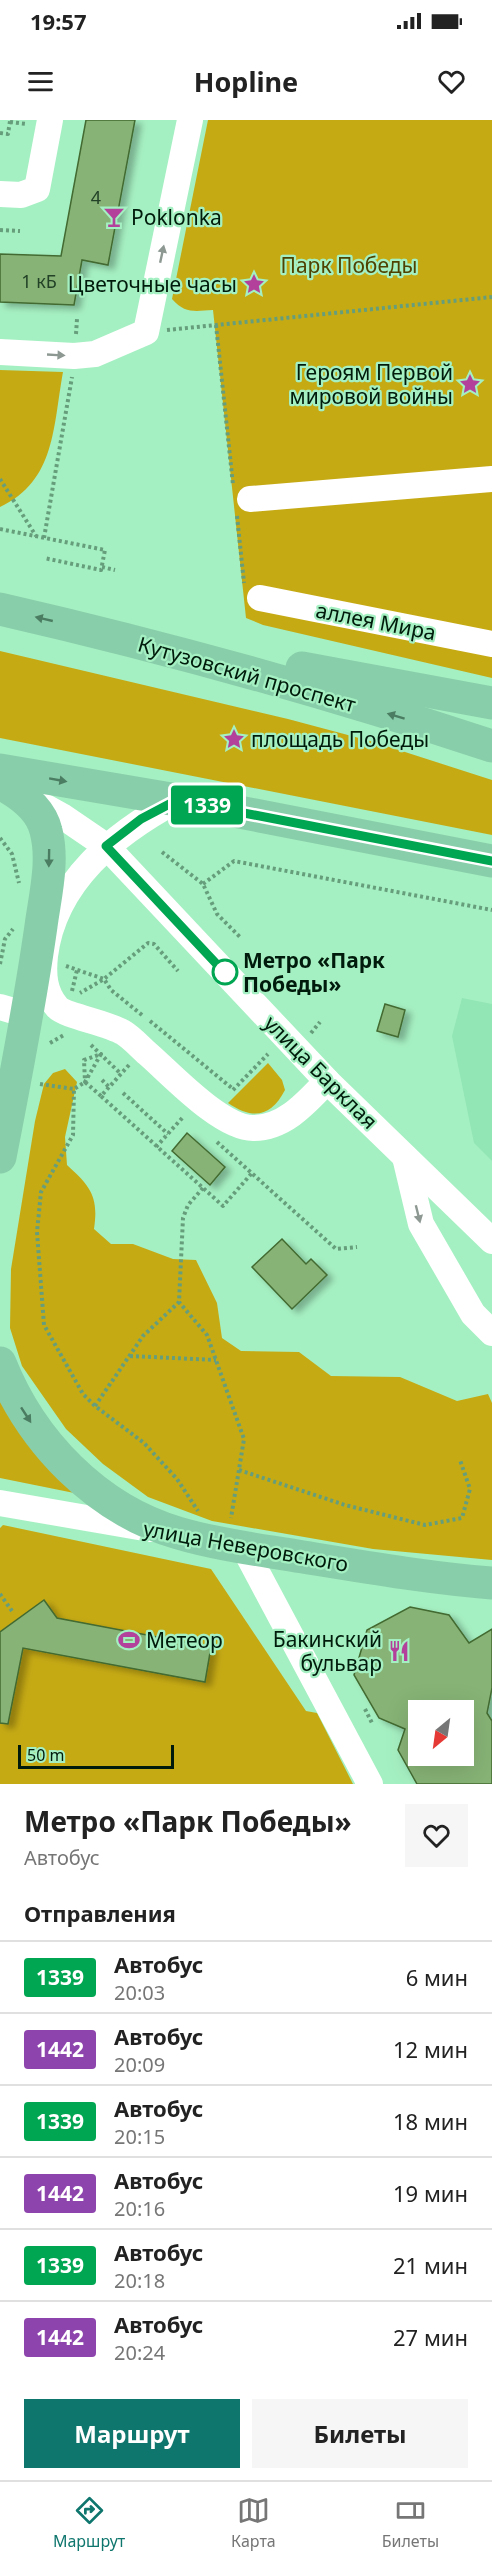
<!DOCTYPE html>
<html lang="ru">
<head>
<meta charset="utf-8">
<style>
	:root { --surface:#fff; --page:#f6f6f6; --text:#222; --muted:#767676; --line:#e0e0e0; --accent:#0f766e }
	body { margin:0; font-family:"Noto Sans",sans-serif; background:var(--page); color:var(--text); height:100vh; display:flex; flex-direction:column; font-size:22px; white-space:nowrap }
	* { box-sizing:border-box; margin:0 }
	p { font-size:20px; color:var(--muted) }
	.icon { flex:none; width:33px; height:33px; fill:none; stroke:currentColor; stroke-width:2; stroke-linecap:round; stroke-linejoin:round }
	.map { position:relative; height:1664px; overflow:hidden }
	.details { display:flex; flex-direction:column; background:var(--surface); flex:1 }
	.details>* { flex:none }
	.badge { padding:0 12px; border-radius:4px; font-size:21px; line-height:39px }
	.needle { width:39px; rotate:209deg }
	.buttons { position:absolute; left:408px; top:1580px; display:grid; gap:12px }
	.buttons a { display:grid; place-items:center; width:66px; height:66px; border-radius:0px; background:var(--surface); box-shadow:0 6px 24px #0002; font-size:30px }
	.scale { position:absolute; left:18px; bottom:15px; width:156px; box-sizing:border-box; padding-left:6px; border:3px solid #001b0b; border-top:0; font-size:16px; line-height:21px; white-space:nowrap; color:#001b0b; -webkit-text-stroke:4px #a5f0c2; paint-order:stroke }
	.map>.badge { position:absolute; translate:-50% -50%; box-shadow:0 0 0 3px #fff }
	h2 { padding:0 24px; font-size:22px; line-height:54px }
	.round { display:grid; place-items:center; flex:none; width:63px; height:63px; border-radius:0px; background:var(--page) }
	.headline { display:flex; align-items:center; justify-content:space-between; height:102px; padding:0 24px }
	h1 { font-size:28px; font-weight:700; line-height:45px }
	.primary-button { display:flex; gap:12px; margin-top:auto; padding:12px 24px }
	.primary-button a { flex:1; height:69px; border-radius:0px; background:var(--accent); color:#fff; font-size:24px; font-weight:700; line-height:69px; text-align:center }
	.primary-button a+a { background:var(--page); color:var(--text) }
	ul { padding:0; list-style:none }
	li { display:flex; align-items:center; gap:18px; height:72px; padding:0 24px; border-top:2px solid var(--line) }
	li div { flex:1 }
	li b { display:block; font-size:22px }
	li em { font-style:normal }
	li .badge { min-width:66px; font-weight:700; text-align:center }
	.status { display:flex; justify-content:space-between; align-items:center; height:42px; padding:0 30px; background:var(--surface); direction:ltr }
	.status svg { height:16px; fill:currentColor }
	header { display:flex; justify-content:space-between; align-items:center; height:78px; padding:0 24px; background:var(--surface); font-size:27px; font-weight:700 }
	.tab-bar { display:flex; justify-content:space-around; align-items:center; height:84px; border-top:2px solid var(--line); background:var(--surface); font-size:16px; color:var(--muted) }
	.tab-bar a { display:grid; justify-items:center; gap:3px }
	.tab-bar .active { color:var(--accent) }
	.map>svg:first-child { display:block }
	.built { fill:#92e5b4 }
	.green { fill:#c6aa14 }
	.building { fill:#87b376; stroke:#426a30; stroke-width:1.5; fill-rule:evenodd; filter:url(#shadow) }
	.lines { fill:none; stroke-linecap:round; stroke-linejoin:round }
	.path { stroke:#669e7c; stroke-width:4; stroke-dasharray:3 3; stroke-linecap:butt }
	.minor { stroke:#fff; stroke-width:26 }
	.major { stroke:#89ceaa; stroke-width:33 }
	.oneway { fill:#8c9891 }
	.oneway2 { fill:#4b7d62 }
	.line-casing { stroke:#fff; stroke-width:14 }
	.line { stroke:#00a651; stroke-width:9 }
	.stop-dot { fill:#fff; stroke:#00a651; stroke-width:3 }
	.labels { text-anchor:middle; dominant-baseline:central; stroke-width:4.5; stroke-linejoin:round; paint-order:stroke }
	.number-label { font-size:18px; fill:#224126 }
	.poi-label { font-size:21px; fill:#001b0b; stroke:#a5f0c2; text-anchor:start }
	.park-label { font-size:21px; fill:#4f4200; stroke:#a5f0c2 }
	.street-label { font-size:21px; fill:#001b0b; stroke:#a5f0c2 }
	.stop-label { font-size:21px; font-weight:bold; fill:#001b0b; stroke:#a5f0c2; text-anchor:start }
</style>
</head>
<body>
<div class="status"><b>19:57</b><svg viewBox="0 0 49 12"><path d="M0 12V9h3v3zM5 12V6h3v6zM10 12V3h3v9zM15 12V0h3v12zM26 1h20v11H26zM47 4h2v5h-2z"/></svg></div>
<header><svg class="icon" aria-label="menu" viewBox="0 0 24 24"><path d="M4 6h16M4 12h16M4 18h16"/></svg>Hopline<svg class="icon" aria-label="heart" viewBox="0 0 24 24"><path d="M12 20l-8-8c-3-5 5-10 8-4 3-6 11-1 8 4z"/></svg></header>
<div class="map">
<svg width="492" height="1664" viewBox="0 0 492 1664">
	<defs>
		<filter id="shadow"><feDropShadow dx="6" dy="4" stdDeviation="3" flood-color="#0004"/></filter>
	</defs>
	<rect width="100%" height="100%" fill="#a5f0c2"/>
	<polygon class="built" points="462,878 492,884 492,1041 474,1023 452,916"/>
	<g class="green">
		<path d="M 208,0 L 492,0 L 492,558 L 263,505 L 246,498 L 213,190 C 195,191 185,194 172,179 Z"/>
		<path d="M 0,250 L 63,252 C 53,306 56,361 0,387 Z"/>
		<polygon points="0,531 288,599 374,622 492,660 492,715 0,618"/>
		<path d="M 268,943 L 282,960 L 285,970 C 271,997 253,1000 228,983 Z"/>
		<path d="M 65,949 L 77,962 L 65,1017 L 67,1045 C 90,1066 99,1076 94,1109 L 111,1124 L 133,1124 L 173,1139 L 196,1140 L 217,1183 L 222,1218 L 241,1231 L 299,1232 L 331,1256 L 400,1257 L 457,1281 L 488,1274 L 492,1283 L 492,1440 L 373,1429 L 212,1401 L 148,1377 L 103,1344 L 66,1309 L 22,1246 L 10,1208 L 11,1149 L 35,1001 L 44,964 L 53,953 Z"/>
		<polygon points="0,1273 84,1375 0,1358"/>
		<polygon points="3,1405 211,1449 306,1591 317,1593 353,1664 0,1664 0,1408"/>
	</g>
	<g class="building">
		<polygon points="86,0 135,0 108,145 82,140 74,185 0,182 0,134 61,136"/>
		<polygon points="385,884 405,890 398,917 377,911"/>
		<polygon points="187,1013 225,1047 210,1065 172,1031"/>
		<polygon points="282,1119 306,1144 311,1139 327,1155 292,1189 252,1147"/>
		<polygon points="44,1480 57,1498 211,1527 205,1562 23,1528 8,1604 0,1603 0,1512"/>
		<path d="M 410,1487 L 449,1495 L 469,1523 L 492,1509 L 492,1568 L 487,1593 L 492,1601 L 492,1664 L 417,1664 L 398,1630 L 405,1609 L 379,1598 L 354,1555 L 367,1510 ZM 418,1590 L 464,1590 L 464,1635 L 418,1635 Z"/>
	</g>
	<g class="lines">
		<g class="path">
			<polyline points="10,2 27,4"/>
			<polyline points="0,13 8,14 10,1"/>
			<polyline points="0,110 20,111"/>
			<polyline points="216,205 233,365"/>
			<polyline points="167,210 492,177"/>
			<polyline points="76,214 77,199"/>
			<polyline points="0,359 36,416"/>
			<polyline points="237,396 244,463"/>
			<polyline points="0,409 105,430 101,450 44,438"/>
			<polyline points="44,418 72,257"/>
			<polyline points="102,447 115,450"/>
			<polyline points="0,718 12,734 19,763"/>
			<polyline points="162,732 203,764 217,794 240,817"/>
			<polyline points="203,764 234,741 492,790"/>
			<polyline points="0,844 5,819 13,809"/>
			<polyline points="66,846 104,859 80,873"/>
			<polyline points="72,871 77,850"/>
			<polyline points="142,895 111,870 104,859 148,823 154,824 178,851"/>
			<polyline points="150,901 233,969"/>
			<polyline points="311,913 320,902"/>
			<polyline points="50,923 64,915"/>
			<polyline points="91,925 121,954"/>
			<polygon points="101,934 85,962 84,940"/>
			<polyline points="129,945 101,976 223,1086 252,1053"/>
			<polyline points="102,960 109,967"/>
			<polyline points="40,964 74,969"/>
			<polyline points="233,970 268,934"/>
			<polyline points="123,973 168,1014"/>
			<polyline points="101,976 85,962 74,969 73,1015 41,1072 37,1112 44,1205 83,1274 95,1286 144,1323 177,1359 198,1391"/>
			<polyline points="217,1022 336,1129 357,1127"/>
			<polyline points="156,1027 184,996"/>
			<polyline points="203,1068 188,1085 183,1098 179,1182 207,1215 244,1319 231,1398"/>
			<polyline points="130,1236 216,1240"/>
			<polyline points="95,1286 143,1216 179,1182"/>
			<polyline points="239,1350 345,1385 425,1405 462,1398 470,1369 460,1340"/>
			<polyline points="0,1474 12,1491"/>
			<polyline points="365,1589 373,1605"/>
		</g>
		<g class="minor">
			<polyline points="0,74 21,75 37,69 50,0"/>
			<polyline points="0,232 74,236 95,234 146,212 190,0"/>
			<polyline points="250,379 492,359"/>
			<polyline points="260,478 492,524"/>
			<polyline points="26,676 62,696 106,726 327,961 492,1121"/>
			<path d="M 177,680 C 116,713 54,761 45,836 C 43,854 44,872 57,887 C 65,896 109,903 124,913 C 132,918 140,927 148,934 C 172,955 221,1008 253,1008 C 285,1008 307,982 327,961"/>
			<polyline points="0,887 27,895"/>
			<polyline points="405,1037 421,1104 473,1194 492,1213"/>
			<polyline points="0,1383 150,1409"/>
			<polyline points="243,1426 370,1664"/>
		</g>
		<g class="major">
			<path d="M 0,489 C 166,527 330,573 492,626"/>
			<polyline points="302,548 492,583"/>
			<polyline points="0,650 177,680 492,741"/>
			<path d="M 0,663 C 19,673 41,688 46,711 C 54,741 45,776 41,806 C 30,884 15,960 0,1037"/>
			<path d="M 0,1243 C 31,1321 96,1389 178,1413 C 218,1425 262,1430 303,1437 C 366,1447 428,1458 492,1463"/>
		</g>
	</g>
	<defs><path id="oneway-solid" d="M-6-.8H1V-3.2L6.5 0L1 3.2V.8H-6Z" transform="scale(1.5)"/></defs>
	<g class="oneway">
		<use href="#oneway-solid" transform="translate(162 134) rotate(-78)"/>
		<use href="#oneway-solid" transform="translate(56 235) rotate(3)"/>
		<use href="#oneway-solid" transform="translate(418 1094) rotate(76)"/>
	</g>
	<g class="oneway2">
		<use href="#oneway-solid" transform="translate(44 499) rotate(-167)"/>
		<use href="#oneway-solid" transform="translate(396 596) rotate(-163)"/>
		<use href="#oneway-solid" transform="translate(58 660) rotate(10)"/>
		<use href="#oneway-solid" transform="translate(49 738) rotate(91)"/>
		<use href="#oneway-solid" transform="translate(26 1295) rotate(57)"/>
	</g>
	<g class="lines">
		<defs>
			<polyline id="line" points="225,853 106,726 141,699 177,680 492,741"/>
		</defs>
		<use href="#line" class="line-casing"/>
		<use href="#line" class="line"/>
	</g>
	<defs>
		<symbol id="bar-bare" viewBox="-9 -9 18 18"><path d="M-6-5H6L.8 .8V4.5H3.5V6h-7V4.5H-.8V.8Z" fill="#b3419b" stroke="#a5f0c2" stroke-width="2.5" paint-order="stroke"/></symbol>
		<symbol id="sight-bare" viewBox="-9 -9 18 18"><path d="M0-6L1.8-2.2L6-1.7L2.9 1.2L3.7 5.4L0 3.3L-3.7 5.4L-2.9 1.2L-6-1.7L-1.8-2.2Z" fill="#b3419b" stroke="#a5f0c2" stroke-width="2.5" paint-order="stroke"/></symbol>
		<symbol id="stadium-bare" viewBox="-9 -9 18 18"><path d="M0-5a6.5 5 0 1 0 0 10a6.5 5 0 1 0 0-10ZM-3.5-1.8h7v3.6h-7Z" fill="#b3419b" stroke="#a5f0c2" stroke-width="2.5" paint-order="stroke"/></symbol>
		<symbol id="restaurant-bare" viewBox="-9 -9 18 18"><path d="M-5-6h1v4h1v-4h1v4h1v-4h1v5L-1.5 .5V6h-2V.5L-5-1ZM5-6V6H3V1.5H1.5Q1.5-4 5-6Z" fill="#b3419b" stroke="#a5f0c2" stroke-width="2.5" paint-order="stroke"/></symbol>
	</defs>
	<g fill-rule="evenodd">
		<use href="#bar-bare" x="99" y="82" width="30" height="30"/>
		<use href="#sight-bare" x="239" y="149" width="30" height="30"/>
		<use href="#sight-bare" x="455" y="249" width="30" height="30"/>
		<use href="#sight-bare" x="219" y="604" width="30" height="30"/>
		<use href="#stadium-bare" x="114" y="1505" width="30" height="30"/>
		<use href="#restaurant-bare" x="384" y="1516" width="30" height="30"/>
	</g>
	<circle class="stop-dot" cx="225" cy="852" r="12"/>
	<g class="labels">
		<g class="number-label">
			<text x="96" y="77">4</text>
			<text x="39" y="161">1 кБ</text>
		</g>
		<g class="poi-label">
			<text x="131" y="97">Poklonka</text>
			<text x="237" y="164" text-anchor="end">Цветочные часы</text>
			<text x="453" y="252" text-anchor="end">Героям Первой<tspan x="453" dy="24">мировой войны</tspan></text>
			<text x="251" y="619">площадь Победы</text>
			<text x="382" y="1519" text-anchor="end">Бакинский<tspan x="382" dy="24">бульвар</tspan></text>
			<text x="146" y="1520">Метеор</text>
		</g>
		<g class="park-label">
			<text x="349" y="145">Парк Победы</text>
		</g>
		<g class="street-label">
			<text transform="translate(376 501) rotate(11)">аллея Мира</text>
			<text transform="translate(247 554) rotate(16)">Кутузовский проспект</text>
			<text transform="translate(321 952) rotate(45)">улица Барклая</text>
			<text transform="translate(246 1426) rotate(10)">улица Неверовского</text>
		</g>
		<g class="stop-label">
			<text x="243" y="840">Метро «Парк<tspan x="243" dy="24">Победы»</tspan></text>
		</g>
	</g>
</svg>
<div class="buttons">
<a><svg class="needle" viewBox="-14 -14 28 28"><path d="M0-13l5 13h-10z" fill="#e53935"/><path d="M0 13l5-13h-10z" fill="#767676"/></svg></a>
</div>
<div class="scale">50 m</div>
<b class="badge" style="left:207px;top:685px;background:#00a651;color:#fff">1339</b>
</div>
<section class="details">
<div class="headline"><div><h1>Метро «Парк Победы»</h1><p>Автобус</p></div><a class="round"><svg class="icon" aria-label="heart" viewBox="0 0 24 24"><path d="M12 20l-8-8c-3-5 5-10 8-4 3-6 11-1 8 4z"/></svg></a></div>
<h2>Отправления</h2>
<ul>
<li><span class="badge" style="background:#00a651;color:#fff">1339</span><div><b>Автобус</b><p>20:03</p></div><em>6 мин</em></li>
<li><span class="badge" style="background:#8e44ad;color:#fff">1442</span><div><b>Автобус</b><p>20:09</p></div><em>12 мин</em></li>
<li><span class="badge" style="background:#00a651;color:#fff">1339</span><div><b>Автобус</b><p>20:15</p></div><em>18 мин</em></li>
<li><span class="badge" style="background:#8e44ad;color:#fff">1442</span><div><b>Автобус</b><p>20:16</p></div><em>19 мин</em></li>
<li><span class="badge" style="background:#00a651;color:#fff">1339</span><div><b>Автобус</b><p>20:18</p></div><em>21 мин</em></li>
<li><span class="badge" style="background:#8e44ad;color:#fff">1442</span><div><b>Автобус</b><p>20:24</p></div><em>27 мин</em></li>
</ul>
<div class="primary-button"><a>Маршрут</a><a>Билеты</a></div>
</section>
<nav class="tab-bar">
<a class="active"><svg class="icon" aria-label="directions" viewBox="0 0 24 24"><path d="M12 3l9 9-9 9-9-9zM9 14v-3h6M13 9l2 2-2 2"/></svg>Маршрут</a>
<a><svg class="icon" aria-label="map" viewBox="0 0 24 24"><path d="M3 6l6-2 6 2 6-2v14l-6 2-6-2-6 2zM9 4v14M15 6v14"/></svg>Карта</a>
<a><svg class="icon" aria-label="tickets" viewBox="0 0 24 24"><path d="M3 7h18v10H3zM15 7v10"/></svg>Билеты</a>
</nav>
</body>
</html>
